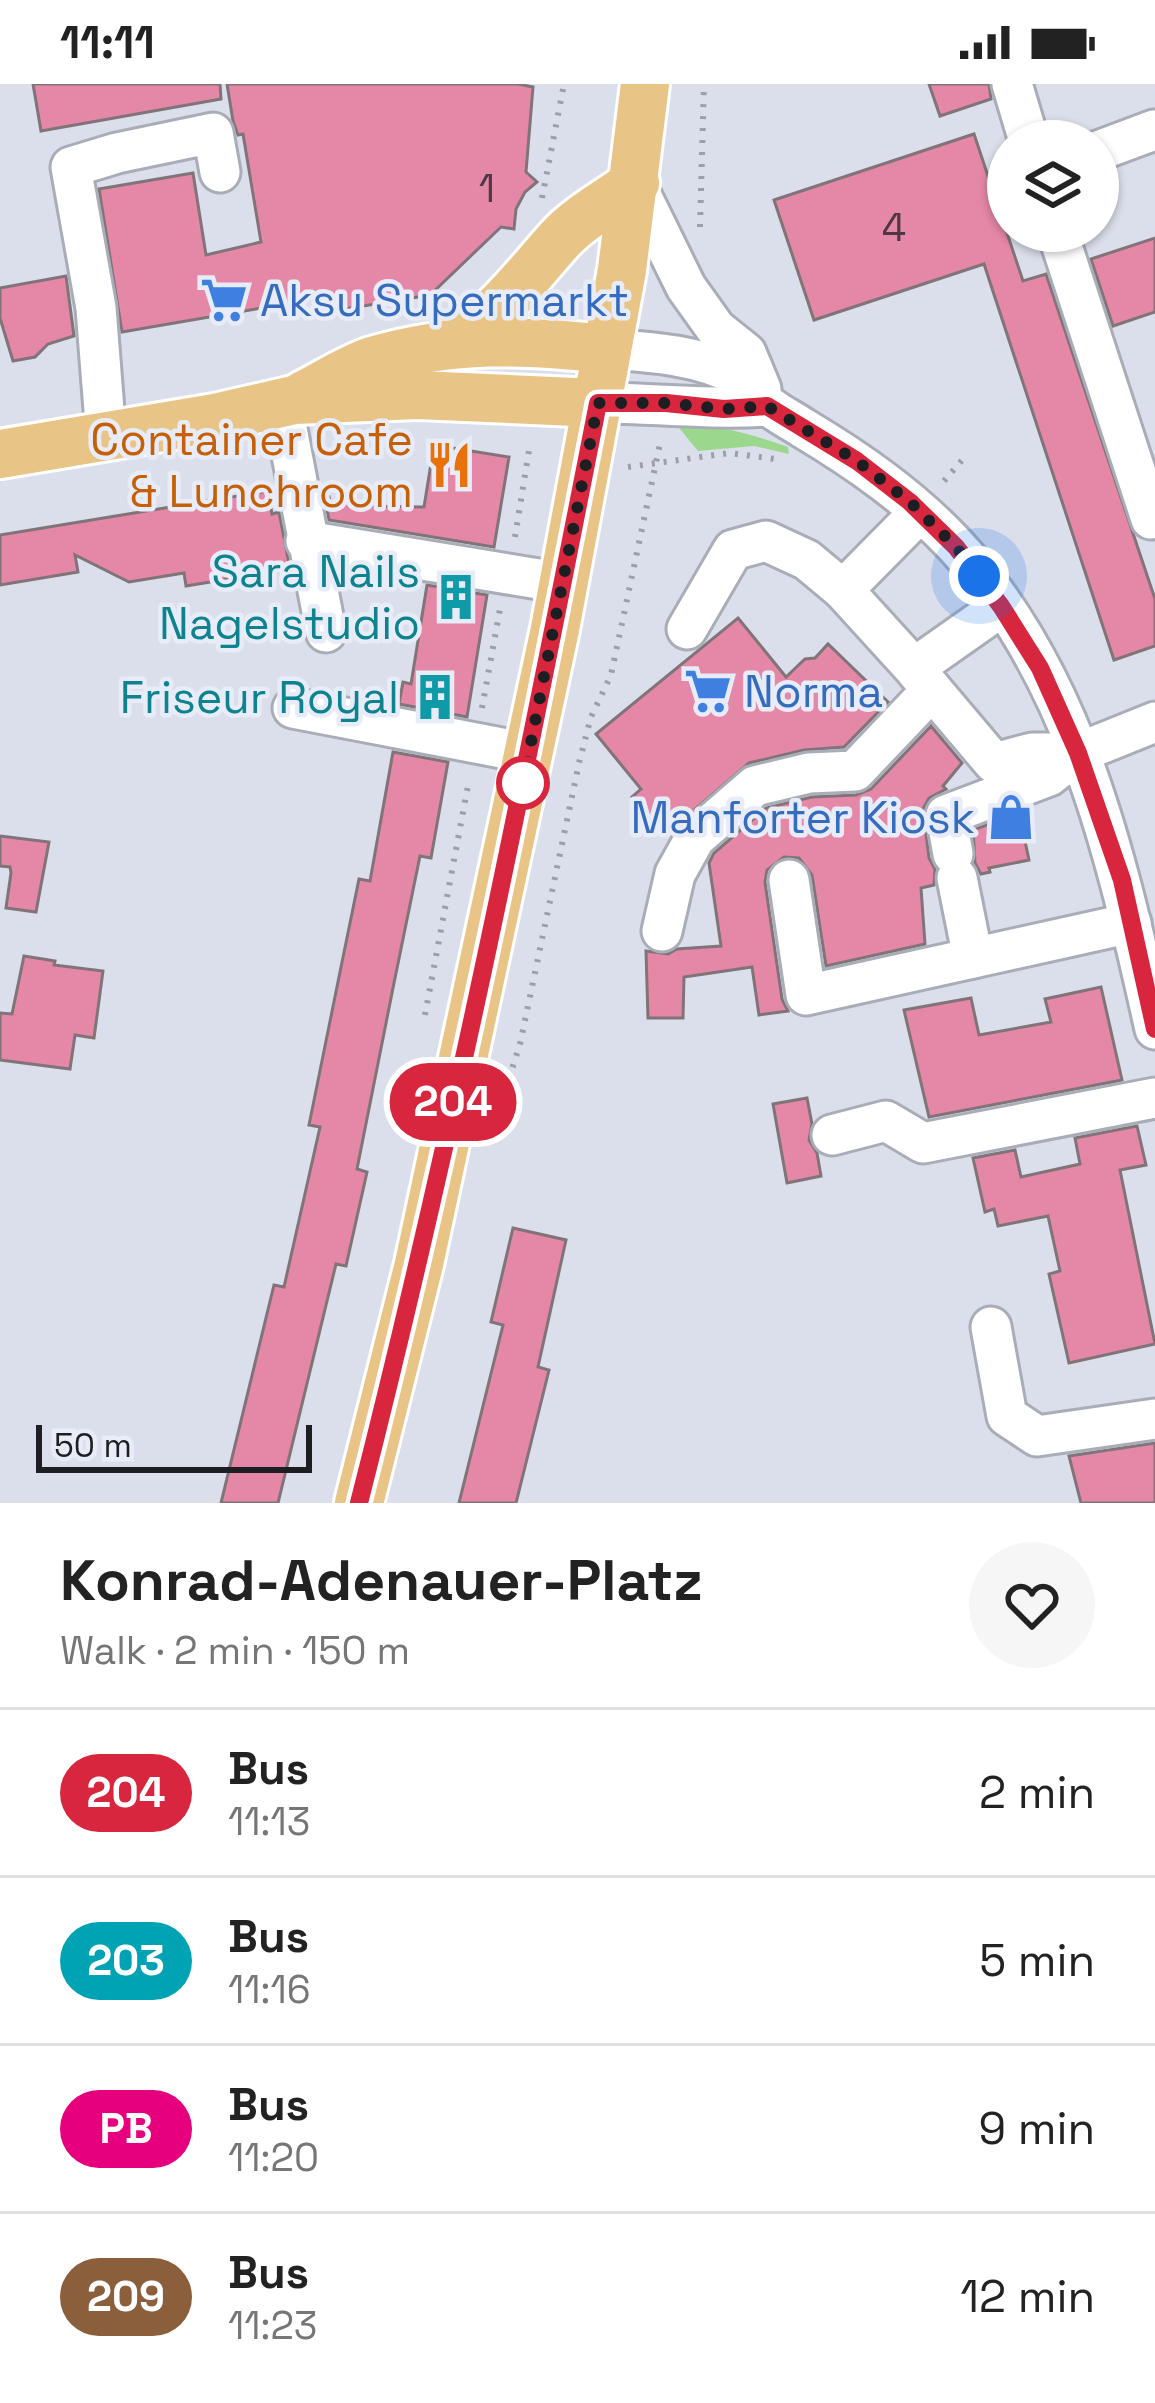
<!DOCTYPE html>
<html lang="en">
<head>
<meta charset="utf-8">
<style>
	:root { --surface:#fff; --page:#f6f6f6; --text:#222; --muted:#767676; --line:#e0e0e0 }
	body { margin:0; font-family:"Space Grotesk",sans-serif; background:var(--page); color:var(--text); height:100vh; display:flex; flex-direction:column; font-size:45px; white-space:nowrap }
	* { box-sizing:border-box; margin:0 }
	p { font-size:39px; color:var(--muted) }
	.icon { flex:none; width:66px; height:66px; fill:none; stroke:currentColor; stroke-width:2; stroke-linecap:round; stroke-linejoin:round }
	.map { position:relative; height:1419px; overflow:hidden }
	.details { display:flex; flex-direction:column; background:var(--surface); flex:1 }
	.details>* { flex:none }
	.badge { padding:0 24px; border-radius:39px; font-size:42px; line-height:78px }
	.tools { position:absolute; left:987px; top:36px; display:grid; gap:24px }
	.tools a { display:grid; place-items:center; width:132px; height:132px; border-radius:50%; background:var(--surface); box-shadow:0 3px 9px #0004; font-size:60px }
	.scale { position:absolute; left:36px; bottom:30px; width:276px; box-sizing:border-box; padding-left:12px; border:6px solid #1c1e22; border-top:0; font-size:33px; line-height:42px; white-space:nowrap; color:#1c1e22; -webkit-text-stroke:9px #e8ecf8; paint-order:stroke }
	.you { position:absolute; width:60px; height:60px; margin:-30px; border:9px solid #fff; border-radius:50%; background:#1a73e8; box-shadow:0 0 0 18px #1a73e833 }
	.map>.badge { position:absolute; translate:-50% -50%; box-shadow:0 0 0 6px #fff }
	.round { display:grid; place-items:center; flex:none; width:126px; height:126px; border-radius:63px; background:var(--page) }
	.summary { display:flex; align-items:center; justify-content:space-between; height:204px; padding:0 60px }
	h1 { font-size:57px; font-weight:700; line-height:90px }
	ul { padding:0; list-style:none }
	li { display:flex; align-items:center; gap:36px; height:168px; padding:0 60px; border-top:3px solid var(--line) }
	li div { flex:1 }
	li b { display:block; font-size:45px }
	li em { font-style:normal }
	li .badge { min-width:132px; font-weight:700; text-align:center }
	.status { display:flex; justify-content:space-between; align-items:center; height:84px; padding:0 60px; background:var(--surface); direction:ltr }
	.status svg { height:33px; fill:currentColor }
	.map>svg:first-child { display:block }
	.green { fill:#9cd78e }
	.building { fill:#e587a6; stroke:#817478; stroke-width:3 }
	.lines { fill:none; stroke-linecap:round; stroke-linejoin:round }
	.minor-casing { stroke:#a9adb8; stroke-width:45 }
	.major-casing { stroke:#fff; stroke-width:54 }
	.path { stroke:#9c9fa9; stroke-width:6; stroke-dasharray:3 9; stroke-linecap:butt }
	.minor { stroke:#fff; stroke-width:39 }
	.major { stroke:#e8c587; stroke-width:48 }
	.line-casing { stroke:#fff; stroke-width:27 }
	.line { stroke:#d7263d; stroke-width:18 }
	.walk { stroke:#1c1e22; stroke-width:12; stroke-dasharray:0 21.6 }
	.stop-dot { fill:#fff; stroke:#d7263d; stroke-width:6 }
	.labels { text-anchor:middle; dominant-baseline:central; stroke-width:9; stroke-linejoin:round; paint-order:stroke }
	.number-label { font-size:39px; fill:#4e3843 }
	.shop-label { font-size:45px; fill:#366cbe; stroke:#e8ecf8; text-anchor:start }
	.food-label { font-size:45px; fill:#c56008; stroke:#e8ecf8; text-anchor:end }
	.culture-label { font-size:45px; fill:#0d838f; stroke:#e8ecf8; text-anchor:end }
</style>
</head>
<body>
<div class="status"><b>11:11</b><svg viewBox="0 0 49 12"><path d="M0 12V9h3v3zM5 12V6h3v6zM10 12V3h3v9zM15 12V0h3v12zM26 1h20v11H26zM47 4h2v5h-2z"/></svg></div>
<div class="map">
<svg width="1155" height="1419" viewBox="0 0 1155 1419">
	<rect width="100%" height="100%" fill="#dbdfeb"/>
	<path class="green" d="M 675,339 C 716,341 750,349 788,363 L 789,370 L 754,362 L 698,367 Z"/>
	<g class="building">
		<polygon points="33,0 220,0 221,15 41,47"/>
		<polygon points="227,0 518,0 533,3 526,88 537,98 525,108 516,125 514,145 501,143 430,211 345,225 343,210 122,248 99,105 193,89 206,171 261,158 243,50 238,51 233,37"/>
		<polygon points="929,0 989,0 991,15 940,32"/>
		<polygon points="974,50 1023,197 1046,190 1155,515 1155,562 1114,576 984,180 814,236 774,116"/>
		<polygon points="1155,154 1155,228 1113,242 1091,175"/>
		<polygon points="66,192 74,252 48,260 35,273 13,277 0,234 0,204"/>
		<polygon points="434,361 509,373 494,463 329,436 325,415 329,413 331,420 347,415 350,422 424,423"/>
		<polygon points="268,407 272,430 279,428 290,485 186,502 184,489 129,498 75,471 78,488 0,501 0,451"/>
		<polygon points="427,501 487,511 467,633 399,620 403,598 411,600"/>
		<polygon points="738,534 786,593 805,575 815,574 828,560 888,618 844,663 804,666 749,679 670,747 644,742 647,731 632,713 641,705 596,650"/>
		<polygon points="931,642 962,679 943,702 946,705 929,714 923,725 929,774 935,785 934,801 921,804 925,860 826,882 812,791 799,774 784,773 767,786 765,798 782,915 788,927 759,931 752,883 684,893 683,934 648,934 646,867 668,870 677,865 721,862 709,779 714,769 766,724 812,713 856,711 871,705"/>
		<polygon points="393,668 448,678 431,774 420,772 394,899 357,1085 367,1088 346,1182 336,1180 278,1419 221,1419 274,1201 284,1203 320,1043 309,1041 340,888 359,795 370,797"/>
		<polygon points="1019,729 1029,776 989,784 990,788 981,790 975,779 973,746"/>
		<polygon points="0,752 49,758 36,828 6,824 11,789 10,783 0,782"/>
		<polygon points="24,872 55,877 54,881 103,887 94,954 75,951 70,985 0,976 0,929 12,930"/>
		<polygon points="1101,903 1122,996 929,1033 904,926 971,914 979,951 1051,938 1045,915"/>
		<polygon points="807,1014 812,1040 809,1056 817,1069 821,1092 787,1099 773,1020"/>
		<polygon points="1137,1042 1146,1081 1120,1086 1155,1260 1069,1279 1049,1190 1060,1187 1048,1132 998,1142 994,1125 985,1128 973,1074 1015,1066 1021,1093 1080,1080 1075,1054"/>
		<polygon points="513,1144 566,1156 538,1283 549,1286 516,1419 459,1419 503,1241 491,1238"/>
		<polygon points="1155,1359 1155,1419 1081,1419 1069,1372"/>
	</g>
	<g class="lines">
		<defs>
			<g id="minor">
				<polyline points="1012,0 1029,57"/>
				<polyline points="1098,67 1154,46"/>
				<polyline points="635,99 686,203 716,245 746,269 761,305"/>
				<polyline points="1057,147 1151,435 1155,433"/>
				<path d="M 607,265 C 652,268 700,271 740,293 C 751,299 756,311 765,319 C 776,329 791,336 803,344 C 858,377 910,413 955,461 C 1077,592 1117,776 1155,945"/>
				<polyline points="282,319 326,548"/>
				<path d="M 598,319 C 654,319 711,326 767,322"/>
				<polyline points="106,352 96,224 71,83 117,69 213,49 220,88"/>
				<polyline points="920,428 843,506 914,584 1002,522"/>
				<polyline points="306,457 563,499"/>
				<polyline points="687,545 733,466 766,457 807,476 843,506"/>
				<polyline points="917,588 994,679 1032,669 1078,669"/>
				<polyline points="293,624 528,669"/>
				<polyline points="953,770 946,731 1049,692 1078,669 1155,638"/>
				<polyline points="957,794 973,874"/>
				<polyline points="789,796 806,911 1131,839"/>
				<polyline points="662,847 675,790 695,754 755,702 809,689 855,687 932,606"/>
				<polyline points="832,1051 886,1037 923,1059 1155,1014"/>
				<polyline points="991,1243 1007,1332 1037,1352 1155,1335"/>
			</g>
			<g id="major">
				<path d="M 454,258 C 502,228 523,196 560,155 C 580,133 611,117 635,99"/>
				<path d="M 304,311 C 326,300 349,285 372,277 C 452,253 525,256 607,265"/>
				<polyline points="0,370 215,334 294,316 418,311 598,319"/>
				<polyline points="359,1419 419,1180 555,545 622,186 645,0"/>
			</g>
		</defs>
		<use href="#minor" class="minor-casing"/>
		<use href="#major" class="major-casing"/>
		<g class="path">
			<polyline points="542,114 564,0"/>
			<polyline points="700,143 704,0"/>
			<polyline points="628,383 729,369 775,375"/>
			<polyline points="944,397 963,375"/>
			<polyline points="515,453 530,360"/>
			<polyline points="482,624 500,525"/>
			<polyline points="425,931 469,696"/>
			<polyline points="498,1029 520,960 579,679 591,633 611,591 661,355"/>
		</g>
		<use href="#minor" class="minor"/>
		<use href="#major" class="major"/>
	</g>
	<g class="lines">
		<defs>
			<path id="line" d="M 359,1419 C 452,1055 526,687 598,319 L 666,319 L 724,325 L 767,322 L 857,377 L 910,418 L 956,463 L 1001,522 L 1040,584 L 1078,669 L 1122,796 L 1155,945"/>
		</defs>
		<use href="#line" class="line-casing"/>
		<use href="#line" class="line"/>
		<polyline class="walk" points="523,699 598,319 666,319 724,325 767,322 857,377 910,418 956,463 979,492"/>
	</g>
	<defs>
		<symbol id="supermarket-bare" viewBox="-9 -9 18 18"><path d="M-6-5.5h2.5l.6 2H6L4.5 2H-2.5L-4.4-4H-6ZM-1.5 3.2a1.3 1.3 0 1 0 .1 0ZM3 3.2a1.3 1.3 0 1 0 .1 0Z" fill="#3f7fe0" stroke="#e8ecf8" stroke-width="2.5" paint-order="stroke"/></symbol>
		<symbol id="restaurant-bare" viewBox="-9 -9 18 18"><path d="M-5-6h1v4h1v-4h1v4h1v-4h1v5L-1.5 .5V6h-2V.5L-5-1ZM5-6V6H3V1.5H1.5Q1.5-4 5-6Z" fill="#e8710a" stroke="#e8ecf8" stroke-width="2.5" paint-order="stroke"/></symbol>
		<symbol id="building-bare" viewBox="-9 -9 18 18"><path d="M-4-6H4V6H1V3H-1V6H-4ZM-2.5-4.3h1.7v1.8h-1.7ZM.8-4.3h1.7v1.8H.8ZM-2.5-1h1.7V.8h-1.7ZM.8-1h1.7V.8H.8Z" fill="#0f9aa8" stroke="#e8ecf8" stroke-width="2.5" paint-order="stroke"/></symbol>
		<symbol id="shop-bare" viewBox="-9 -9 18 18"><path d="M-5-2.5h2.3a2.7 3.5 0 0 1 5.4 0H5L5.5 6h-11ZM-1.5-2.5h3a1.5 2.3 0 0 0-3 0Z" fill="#3f7fe0" stroke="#e8ecf8" stroke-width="2.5" paint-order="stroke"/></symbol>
	</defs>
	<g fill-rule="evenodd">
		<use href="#supermarket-bare" x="191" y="183" width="66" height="66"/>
		<use href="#restaurant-bare" x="416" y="348" width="66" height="66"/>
		<use href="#building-bare" x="423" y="480" width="66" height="66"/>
		<use href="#supermarket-bare" x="675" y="574" width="66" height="66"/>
		<use href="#building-bare" x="402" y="580" width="66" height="66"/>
		<use href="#shop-bare" x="978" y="700" width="66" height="66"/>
	</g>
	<circle class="stop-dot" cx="523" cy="699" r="24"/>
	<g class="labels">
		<g class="number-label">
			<text x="487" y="104">1</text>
			<text x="894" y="143">4</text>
		</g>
		<g class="shop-label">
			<text x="260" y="216">Aksu Supermarkt</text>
			<text x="744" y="607">Norma</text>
			<text x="975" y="733" text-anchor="end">Manforter Kiosk</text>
		</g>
		<g class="food-label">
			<text x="413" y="355">Container Cafe<tspan x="413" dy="52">&amp; Lunchroom</tspan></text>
		</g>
		<g class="culture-label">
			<text x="420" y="487">Sara Nails<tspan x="420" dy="52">Nagelstudio</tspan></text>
			<text x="399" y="613">Friseur Royal</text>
		</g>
	</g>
</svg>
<div class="tools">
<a><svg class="icon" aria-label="layers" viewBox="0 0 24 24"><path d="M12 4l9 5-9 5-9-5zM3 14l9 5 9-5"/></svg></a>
</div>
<div class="scale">50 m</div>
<div class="you" style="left:979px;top:492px"></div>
<b class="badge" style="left:453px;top:1018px;background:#d7263d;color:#fff">204</b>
</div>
<section class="details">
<div class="summary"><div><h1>Konrad-Adenauer-Platz</h1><p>Walk · 2 min · 150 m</p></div><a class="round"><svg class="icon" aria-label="heart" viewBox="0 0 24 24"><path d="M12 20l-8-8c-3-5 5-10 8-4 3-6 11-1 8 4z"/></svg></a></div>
<ul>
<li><span class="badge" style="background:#d7263d;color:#fff">204</span><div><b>Bus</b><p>11:13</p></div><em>2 min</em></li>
<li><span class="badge" style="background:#00a3b4;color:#fff">203</span><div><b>Bus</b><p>11:16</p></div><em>5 min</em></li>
<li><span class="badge" style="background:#e6007e;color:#fff">PB</span><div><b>Bus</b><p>11:20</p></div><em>9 min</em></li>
<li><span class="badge" style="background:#8b5e3c;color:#fff">209</span><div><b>Bus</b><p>11:23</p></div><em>12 min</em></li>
</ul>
</section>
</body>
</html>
